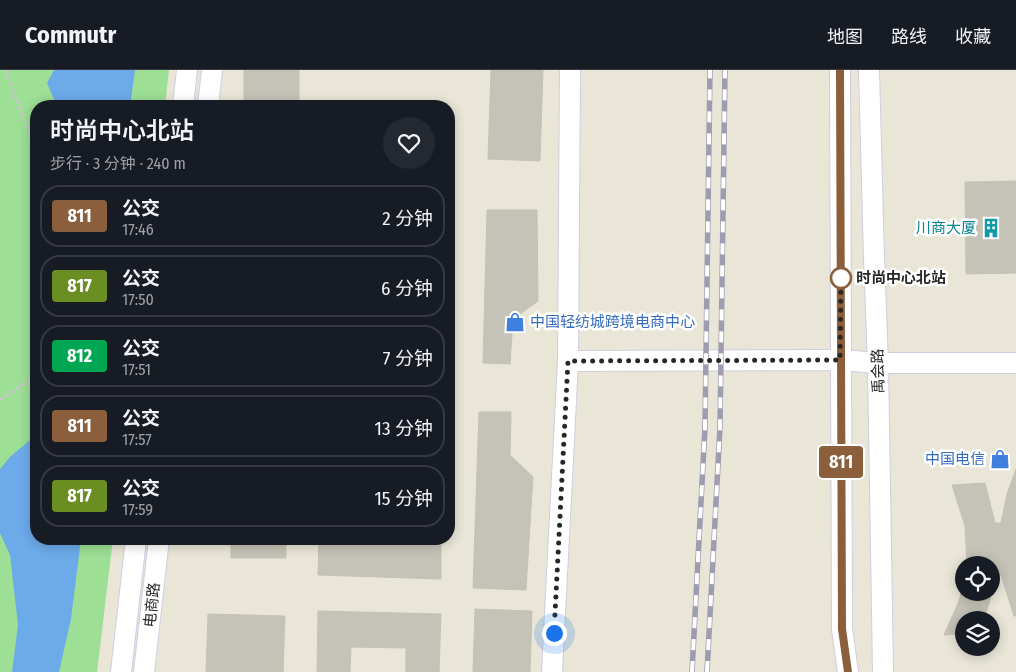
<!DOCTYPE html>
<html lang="zh">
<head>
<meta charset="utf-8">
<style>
	:root { --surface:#171b24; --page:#242831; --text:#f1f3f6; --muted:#9ea1a6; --line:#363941 }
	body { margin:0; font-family:"Fira Sans Condensed","Noto Sans SC",sans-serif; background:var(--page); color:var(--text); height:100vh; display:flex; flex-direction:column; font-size:19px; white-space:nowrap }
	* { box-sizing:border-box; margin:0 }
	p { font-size:16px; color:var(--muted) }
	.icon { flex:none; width:28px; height:28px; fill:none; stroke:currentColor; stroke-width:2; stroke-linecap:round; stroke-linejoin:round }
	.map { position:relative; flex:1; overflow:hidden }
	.panel { position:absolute; left:30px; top:30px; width:425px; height:445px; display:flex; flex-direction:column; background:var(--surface); border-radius:20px; box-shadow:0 2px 12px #0003 }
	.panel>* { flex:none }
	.badge { padding:0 10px; border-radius:4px; font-size:18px; line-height:32px }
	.controls { position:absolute; left:955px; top:486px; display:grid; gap:10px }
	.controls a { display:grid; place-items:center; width:45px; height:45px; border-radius:50%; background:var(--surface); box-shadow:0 2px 12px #0003; font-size:25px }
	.you { position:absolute; width:25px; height:25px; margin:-12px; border:4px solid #fff; border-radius:50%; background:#1a73e8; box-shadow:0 0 0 8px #1a73e833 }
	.map>.badge { position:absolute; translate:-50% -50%; box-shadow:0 0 0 2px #fff }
	.round { display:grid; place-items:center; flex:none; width:52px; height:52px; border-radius:26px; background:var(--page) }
	.headline { display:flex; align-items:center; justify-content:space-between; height:85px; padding:0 20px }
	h1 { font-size:24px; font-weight:600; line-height:38px }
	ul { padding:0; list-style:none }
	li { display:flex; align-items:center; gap:15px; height:62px; margin:0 10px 8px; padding:0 10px; border:2px solid var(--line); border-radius:20px }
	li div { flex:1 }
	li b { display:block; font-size:19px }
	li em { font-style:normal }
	li .badge { min-width:55px; font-weight:700; text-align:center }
	header { display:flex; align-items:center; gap:30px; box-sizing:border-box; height:70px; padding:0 25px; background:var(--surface); border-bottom:1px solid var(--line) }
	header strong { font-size:24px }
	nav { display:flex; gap:28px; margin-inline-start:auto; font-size:18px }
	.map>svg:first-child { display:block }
	.green { fill:#9cdf95 }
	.water { fill:#6daaea }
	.building { fill:#c5c3b7; stroke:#c4c2b3 }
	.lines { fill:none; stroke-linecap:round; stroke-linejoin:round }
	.minor-casing { stroke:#cfcee0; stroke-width:22 }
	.path { stroke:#c7c7c7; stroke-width:3; stroke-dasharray:4 2.5; stroke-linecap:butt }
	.minor { stroke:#fff; stroke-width:20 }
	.rail-casing { stroke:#9e9cb1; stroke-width:5.5 }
	.rail { stroke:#fff; stroke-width:4; stroke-dasharray:11; stroke-linecap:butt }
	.line-casing { stroke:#fff; stroke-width:11 }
	.line { stroke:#8b5e3c; stroke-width:8 }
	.walk { stroke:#272727; stroke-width:5; stroke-dasharray:0 9 }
	.stop-dot { fill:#fff; stroke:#8b5e3c; stroke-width:2.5 }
	.labels { text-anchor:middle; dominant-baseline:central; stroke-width:5; stroke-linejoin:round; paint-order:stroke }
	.culture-label { font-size:15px; fill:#0d838f; stroke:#fff; text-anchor:end }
	.stop-label { font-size:15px; font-weight:bold; fill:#272727; stroke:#fff; text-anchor:start }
	.shop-label { font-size:15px; fill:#366cbe; stroke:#fff; text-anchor:start }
	.street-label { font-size:15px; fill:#272727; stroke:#fff }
</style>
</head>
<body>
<header>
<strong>Commutr</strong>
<nav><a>地图</a><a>路线</a><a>收藏</a></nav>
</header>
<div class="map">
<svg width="1016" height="602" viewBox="0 0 1016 602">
	<rect width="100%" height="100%" fill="#e9e6d8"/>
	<polygon class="green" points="0,0 169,0 165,36 36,36 36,469 113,469 97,602 0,602"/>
	<g class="water">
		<polygon points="54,0 135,0 130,36 57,36 47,13"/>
		<polygon points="36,365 36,469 81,469 71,549 59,602 12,602 18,555 10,485 0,463 0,399 10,387"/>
	</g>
	<g class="building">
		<rect x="244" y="0" width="55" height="36"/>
		<polygon points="491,0 543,0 540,91 488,89"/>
		<polygon points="1016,111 1016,203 966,204 965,112"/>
		<polygon points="449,121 450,121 449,266"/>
		<polygon points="487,140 537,140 538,231 513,249 510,294 483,293"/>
		<polygon points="479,342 511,342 510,385 533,407 526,520 473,518"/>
		<polygon points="1016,399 1016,546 1014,546 1001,505 996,505 989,534 983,550 964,550 964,564 944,565 959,531 964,511 964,522 991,522 991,495 967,495 965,456 952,415 985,413 995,453 1001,453 1007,424"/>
		<rect x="231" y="469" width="55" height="19"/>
		<polygon points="319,469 352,469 352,473 406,475 406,469 441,469 441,509 318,505"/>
		<polygon points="475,539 532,541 530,602 473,602"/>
		<polygon points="318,541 441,544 439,602 406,602 406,578 351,577 350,602 317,602"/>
		<polygon points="208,544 285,546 283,602 206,602"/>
	</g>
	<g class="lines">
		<defs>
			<g id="minor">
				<polyline points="840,0 842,559 848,602"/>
				<polyline points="869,0 874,188 878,293 883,602"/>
				<polyline points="183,36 187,0"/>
				<polyline points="208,36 212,0"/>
				<polyline points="568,291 841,290 878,293 1016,293"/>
				<polyline points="121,602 136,469"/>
				<polyline points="144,602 159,469"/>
				<polyline points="552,602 568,291 570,0"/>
			</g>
		</defs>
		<use href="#minor" class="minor-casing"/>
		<g class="path">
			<polyline points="5,0 36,80"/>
			<polyline points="0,330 36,306 36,293"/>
		</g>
		<use href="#minor" class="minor"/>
		<defs>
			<g id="rail">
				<polyline points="692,602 705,357 710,0"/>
				<polyline points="707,602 720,357 725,0"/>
			</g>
		</defs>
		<use href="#rail" class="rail-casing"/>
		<use href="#rail" class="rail"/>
	</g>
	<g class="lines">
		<defs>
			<polyline id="line" points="840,0 842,559 848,602"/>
		</defs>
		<use href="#line" class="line-casing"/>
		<use href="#line" class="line"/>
		<polyline class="walk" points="554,563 568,291 840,290 841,208"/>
	</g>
	<defs>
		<symbol id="building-bare" viewBox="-9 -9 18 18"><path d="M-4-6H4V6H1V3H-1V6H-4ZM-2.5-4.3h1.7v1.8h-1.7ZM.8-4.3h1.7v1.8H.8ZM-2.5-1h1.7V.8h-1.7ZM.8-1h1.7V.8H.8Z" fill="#0f9aa8" stroke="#fff" stroke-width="2.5" paint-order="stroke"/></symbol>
		<symbol id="shop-bare" viewBox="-9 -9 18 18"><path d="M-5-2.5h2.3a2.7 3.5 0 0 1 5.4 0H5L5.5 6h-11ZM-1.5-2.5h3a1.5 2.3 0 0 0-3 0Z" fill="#3f7fe0" stroke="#fff" stroke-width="2.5" paint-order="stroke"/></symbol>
	</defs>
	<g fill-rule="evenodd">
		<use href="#building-bare" x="977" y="144" width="28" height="28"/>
		<use href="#shop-bare" x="501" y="238" width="28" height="28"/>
		<use href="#shop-bare" x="986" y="375" width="28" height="28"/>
	</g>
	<circle class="stop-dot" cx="841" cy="208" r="10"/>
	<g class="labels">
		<g class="culture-label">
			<text x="976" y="158">川商大厦</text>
		</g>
		<g class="stop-label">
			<text x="856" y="208">时尚中心北站</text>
		</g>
		<g class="shop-label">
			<text x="530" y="252">中国轻纺城跨境电商中心</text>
			<text x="985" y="389" text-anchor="end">中国电信</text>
		</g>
		<g class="street-label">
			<text transform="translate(878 301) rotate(-91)">禹会路</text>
			<text transform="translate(152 535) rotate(-84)">电商路</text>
		</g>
	</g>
</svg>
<div class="controls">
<a><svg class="icon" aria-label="locate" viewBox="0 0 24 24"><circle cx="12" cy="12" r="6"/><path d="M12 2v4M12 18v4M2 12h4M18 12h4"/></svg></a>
<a><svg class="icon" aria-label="layers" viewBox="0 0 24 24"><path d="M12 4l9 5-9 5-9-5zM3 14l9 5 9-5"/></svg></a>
</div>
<div class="you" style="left:554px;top:563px"></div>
<b class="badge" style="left:841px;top:392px;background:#8b5e3c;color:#fff">811</b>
<section class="panel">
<div class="headline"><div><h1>时尚中心北站</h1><p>步行 · 3 分钟 · 240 m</p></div><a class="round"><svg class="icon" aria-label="heart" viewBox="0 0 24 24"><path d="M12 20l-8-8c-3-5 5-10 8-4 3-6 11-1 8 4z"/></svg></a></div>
<ul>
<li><span class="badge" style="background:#8b5e3c;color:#fff">811</span><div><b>公交</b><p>17:46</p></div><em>2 分钟</em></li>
<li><span class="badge" style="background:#6b8e23;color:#fff">817</span><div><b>公交</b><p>17:50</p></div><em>6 分钟</em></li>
<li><span class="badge" style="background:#00a651;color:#fff">812</span><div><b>公交</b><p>17:51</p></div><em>7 分钟</em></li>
<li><span class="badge" style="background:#8b5e3c;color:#fff">811</span><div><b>公交</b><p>17:57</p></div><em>13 分钟</em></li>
<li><span class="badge" style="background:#6b8e23;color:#fff">817</span><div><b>公交</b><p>17:59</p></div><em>15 分钟</em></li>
</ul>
</section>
</div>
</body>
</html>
